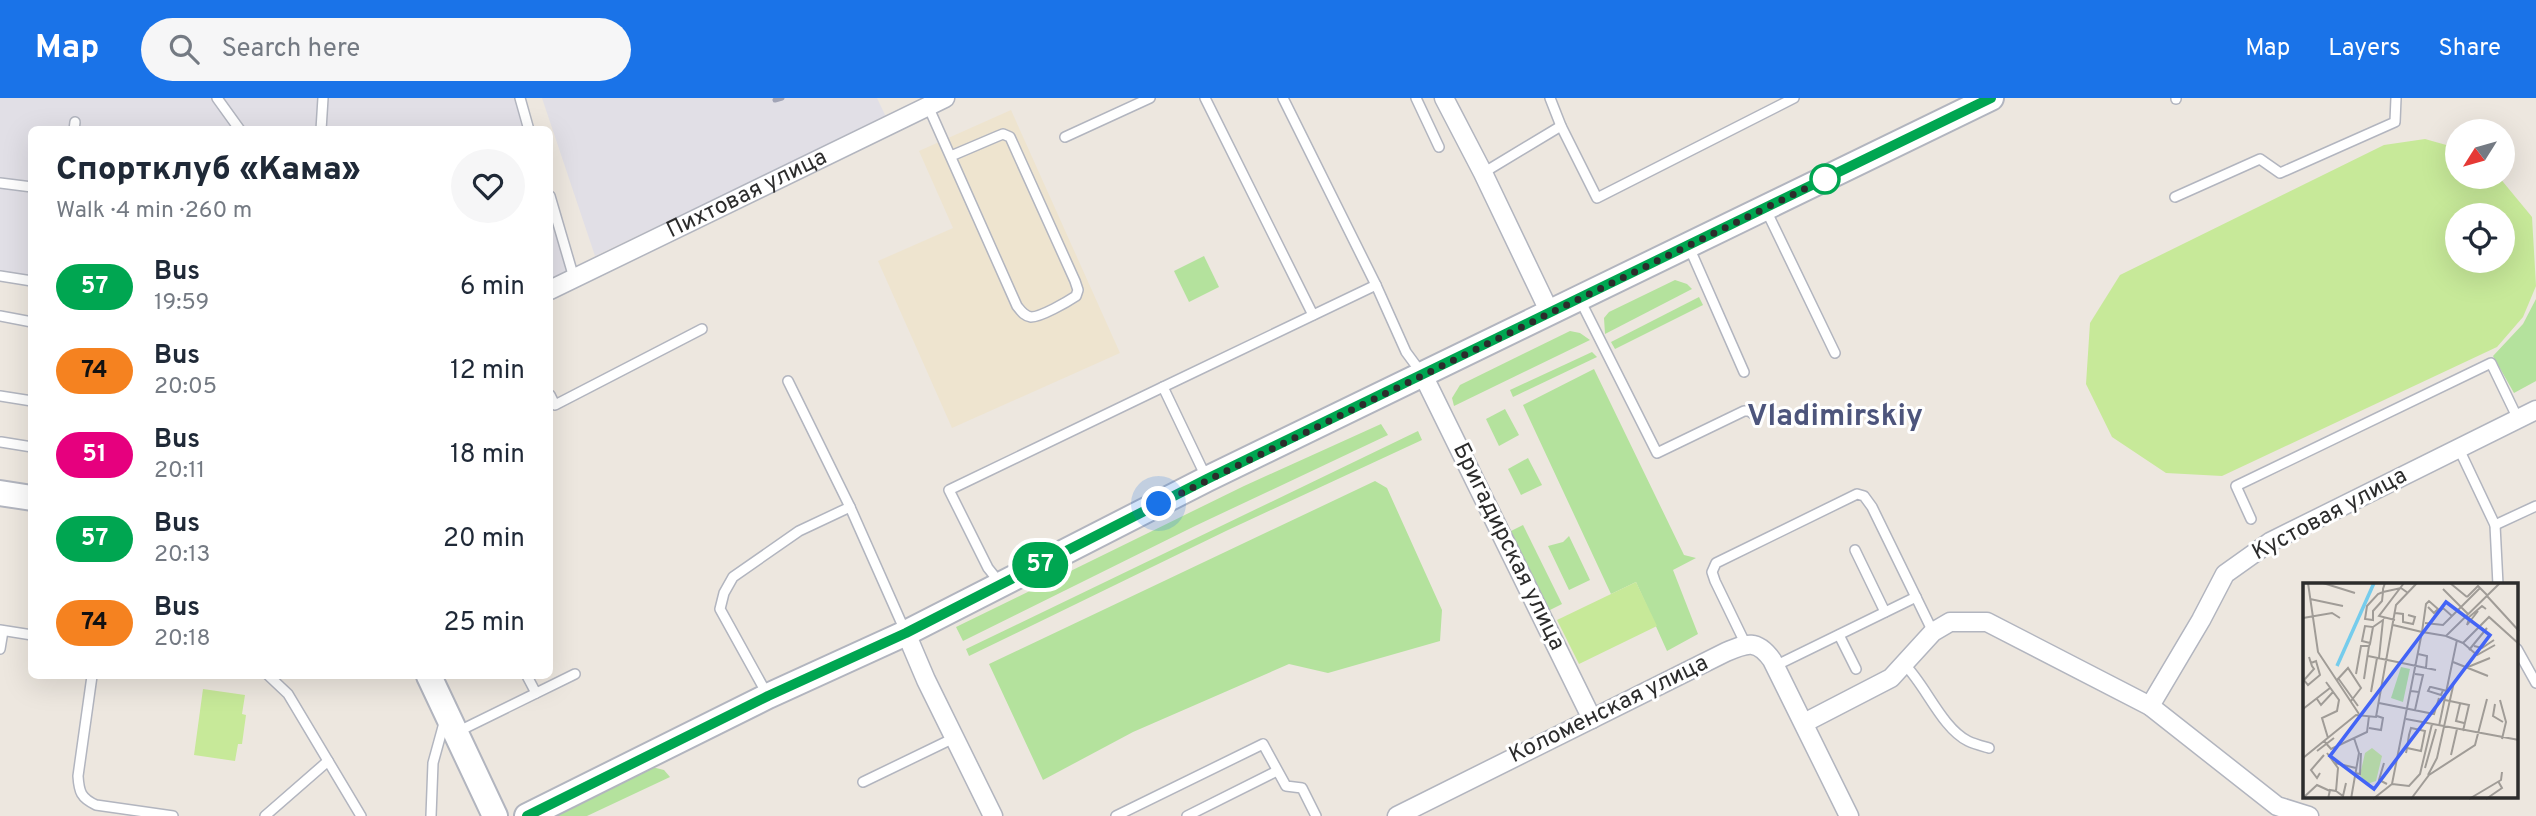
<!DOCTYPE html>
<html lang="en">
<head>
<meta charset="utf-8">
<style>
	:root { --surface:#fff; --page:#f6f6f7; --text:#1f2937; --muted:#747a83; --accent:#1a73e8 }
	body { margin:0; font-family:Overpass,sans-serif; background:var(--page); color:var(--text); height:100vh; display:flex; flex-direction:column; font-size:26px; white-space:nowrap }
	* { box-sizing:border-box; margin:0 }
	p { font-size:23px; color:var(--muted) }
	.icon { flex:none; width:38px; height:38px; fill:none; stroke:currentColor; stroke-width:2; stroke-linecap:round; stroke-linejoin:round }
	.map { position:relative; flex:1; overflow:hidden }
	.sheet { position:absolute; left:28px; top:28px; width:525px; height:553px; display:flex; flex-direction:column; background:var(--surface); border-radius:10px; box-shadow:0 7px 28px #0002 }
	.sheet>* { flex:none }
	.badge { padding:0 14px; border-radius:23px; font-size:24px; line-height:46px }
	.needle { width:46px; rotate:233deg }
	.controls { position:absolute; left:2445px; top:21px; display:grid; gap:14px }
	.controls a { display:grid; place-items:center; width:70px; height:70px; border-radius:50%; background:var(--surface); box-shadow:0 7px 28px #0002; font-size:35px }
	.you { position:absolute; width:35px; height:35px; margin:-18px; border:5px solid #fff; border-radius:50%; background:#1a73e8; box-shadow:0 0 0 10px #1a73e833 }
	.map>.badge { position:absolute; translate:-50% -50%; box-shadow:0 0 0 4px #fff }
	.round { display:grid; place-items:center; flex:none; width:74px; height:74px; border-radius:37px; background:var(--page) }
	.headline { display:flex; align-items:center; justify-content:space-between; height:119px; padding:0 28px }
	h1 { font-size:33px; font-weight:800; line-height:52px }
	ul { padding:0; list-style:none }
	li { display:flex; align-items:center; gap:21px; height:84px; padding:0 28px }
	li div { flex:1 }
	li b { display:block; font-size:26px }
	li em { font-style:normal }
	li .badge { min-width:77px; font-weight:700; text-align:center }
	header { display:flex; align-items:center; gap:42px; box-sizing:border-box; height:98px; padding:0 35px; background:var(--accent); color:#fff }
	header strong { font-size:33px }
	nav { display:flex; gap:38px; margin-inline-start:auto; font-size:24px }
	.search { width:490px; height:63px; background:var(--page); display:flex; align-items:center; gap:18px; box-sizing:border-box; padding:0 24px; border-radius:38px; color:var(--muted); font-size:26px }
	.map>svg:first-child { display:block }
	.industrial { fill:#e1dfe6 }
	.education { fill:#eee4cf }
	.green { fill:#b4e29d }
	.pitch { fill:#c7e999; fill-rule:evenodd }
	.lines { fill:none; stroke-linecap:round; stroke-linejoin:round }
	.service-casing { stroke:#b2b5bf; stroke-width:12 }
	.minor-casing { stroke:#b2b5bf; stroke-width:21 }
	.secondary-casing { stroke:#b2b5bf; stroke-width:28 }
	.service { stroke:#fff; stroke-width:9 }
	.minor { stroke:#fff; stroke-width:18 }
	.secondary { stroke:#fff; stroke-width:24 }
	.rail { stroke:#a1a4b6; stroke-width:5 }
	.line-casing { stroke:#fff; stroke-width:16 }
	.line { stroke:#00a651; stroke-width:10 }
	.walk { stroke:#2c2c2c; stroke-width:7; stroke-dasharray:0 12.6 }
	.stop-dot { fill:#fff; stroke:#00a651; stroke-width:3.5 }
	.labels { text-anchor:middle; dominant-baseline:central; stroke-width:6; stroke-linejoin:round; paint-order:stroke }
	.street-label { font-size:23px; fill:#2c2c2c; stroke:#fff }
	.district-label { font-size:30px; font-weight:bold; fill:#4d557c; stroke:#fff }
	.inset-river { fill:none; stroke:#75ccec; stroke-width:3.5 }
	.inset-road { fill:none; stroke:#a09c97; stroke-width:2 }
	.view { fill:#4364f6; fill-opacity:0.15; stroke:#4364f6; stroke-width:3.5 }
	.inset-edge { fill:none; stroke:#2c2c2c; stroke-width:3.5 }
</style>
</head>
<body>
<header>
<strong>Map</strong>
<div class="search"><svg class="icon" aria-label="search" viewBox="0 0 24 24"><circle cx="10" cy="10" r="6"/><path d="M15 15l6 6"/></svg>Search here</div>
<nav><a>Map</a><a>Layers</a><a>Share</a></nav>
</header>
<div class="map">
<svg width="2536" height="718" viewBox="0 0 2536 718">
	<rect width="100%" height="100%" fill="#ede7df"/>
	<g class="industrial">
		<polygon points="0,0 524,0 533,31 32,32 31,189 0,183"/>
		<polygon points="542,0 877,0 886,19 595,158"/>
		<polygon points="550,86 574,166 560,178 550,181"/>
	</g>
	<polygon class="education" points="1011,12 1120,255 952,330 878,163 953,130 919,53"/>
	<g class="green">
		<polygon points="1204,158 1219,189 1189,204 1174,173"/>
		<polygon points="1675,182 1687,186 1692,191 1605,236 1604,220 1609,214"/>
		<polygon points="1699,199 1703,207 1615,251 1611,244"/>
		<polygon points="2536,201 2536,283 2514,295 2493,258 2523,226"/>
		<polygon points="1570,233 1580,235 1590,242 1454,308 1452,300 1460,287"/>
		<polygon points="1592,254 1597,259 1513,299 1510,292"/>
		<polygon points="1594,271 1684,457 1696,460 1673,472 1698,536 1667,553 1636,484 1611,496 1523,307"/>
		<polygon points="1505,311 1519,337 1499,348 1486,321"/>
		<polygon points="1381,326 1388,337 1195,428 963,543 956,529 1244,388"/>
		<polygon points="1418,333 1422,342 1228,432 969,558 966,551"/>
		<polygon points="1528,360 1542,387 1521,397 1508,371"/>
		<polygon points="1375,383 1387,390 1442,512 1440,543 1328,575 1289,566 1133,634 1043,682 989,566"/>
		<polygon points="1523,427 1562,506 1546,514 1507,435"/>
		<polygon points="1569,438 1590,482 1569,492 1548,448 1563,444"/>
		<polygon points="652,669 664,672 670,679 587,718 552,718"/>
	</g>
	<g class="pitch">
		<path d="M 2425,41 L 2457,50 L 2457,79 L 2499,79 L 2532,119 L 2536,188 L 2523,219 L 2497,249 L 2222,378 L 2166,375 L 2112,339 L 2086,286 L 2090,225 L 2120,177 L 2384,47 ZM 2457,117 L 2502,117 L 2502,163 L 2457,163 Z"/>
		<polygon points="1636,484 1657,528 1579,566 1557,522"/>
		<polygon points="203,591 245,597 242,616 246,617 242,646 238,646 235,663 194,657"/>
	</g>
	<g class="lines">
		<defs>
			<g id="service">
				<polyline points="217,0 240,32"/>
				<polyline points="520,0 529,32"/>
				<polyline points="1205,0 1313,217"/>
				<polyline points="1283,0 1376,187 1406,254 1420,273"/>
				<polyline points="1416,0 1439,49"/>
				<polyline points="1550,0 1561,28 1597,100 1794,0"/>
				<polyline points="2176,0 2176,1"/>
				<path d="M 928,8 L 1017,208 C 1021,213 1024,218 1031,219 C 1041,219 1067,204 1076,198 L 1078,192 L 1075,183 L 1010,39 L 1003,36 L 998,38 L 951,58"/>
				<polyline points="74,32 75,24"/>
				<polyline points="321,32 323,0"/>
				<polyline points="1065,39 1150,0"/>
				<polyline points="1483,75 1561,28"/>
				<polyline points="0,85 32,89"/>
				<polyline points="550,98 574,180"/>
				<polyline points="2175,99 2260,61 2280,75 2395,24 2396,0"/>
				<polyline points="1766,112 1835,255"/>
				<polyline points="1689,149 1744,274"/>
				<polyline points="0,178 32,183"/>
				<polyline points="1580,202 1657,355 1744,313 1749,313 1753,316"/>
				<polyline points="0,218 32,224"/>
				<polyline points="788,283 850,409 905,533"/>
				<polyline points="550,297 555,307 702,231"/>
				<polyline points="0,298 32,303"/>
				<polyline points="1,344 32,349"/>
				<polyline points="2459,351 2495,427 2498,487"/>
				<polyline points="1206,379 1163,289 1376,187"/>
				<polyline points="2251,421 2236,388 2491,265 2518,321"/>
				<polyline points="2495,427 2536,408"/>
				<polyline points="1855,452 1885,514"/>
				<polyline points="1000,485 988,470 949,392 1163,289"/>
				<polyline points="0,532 32,537"/>
				<polyline points="1839,537 1856,571"/>
				<polyline points="1746,547 1715,483 1712,474 1716,465 1857,396 1864,398 1872,409 1933,534"/>
				<polyline points="0,551 3,533"/>
				<polyline points="2517,551 2536,585"/>
				<path d="M 1905,567 C 1926,588 1942,630 1968,643 C 1974,646 1982,648 1989,650"/>
				<polyline points="1775,568 1916,499"/>
				<path d="M 92,578 L 78,678 C 79,694 81,700 96,707 L 173,718"/>
				<polyline points="269,578 288,596 361,718"/>
				<polyline points="527,578 536,595"/>
				<polyline points="767,596 720,511 724,495 733,479 799,433 850,409"/>
				<polyline points="457,634 575,576"/>
				<polyline points="863,684 954,640"/>
				<polyline points="265,718 328,663"/>
				<polyline points="431,718 433,665 444,625"/>
				<polyline points="1116,718 1263,646 1286,688 1302,690 1316,718"/>
				<polyline points="1187,718 1277,673"/>
			</g>
			<g id="minor">
				<polyline points="1444,0 1483,75 1550,215"/>
				<path id="s1" d="M 550,192 L 945,0"/>
				<polyline points="1423,277 1592,621"/>
				<polyline points="906,535 926,582 993,718"/>
				<polyline points="2150,608 2201,522 2225,476 2270,444 2536,312"/>
				<polyline points="1804,625 1891,580 1933,534 1950,524 1987,524 2150,608 2277,708 2309,718"/>
				<path d="M 1397,718 L 1726,554 C 1747,545 1757,541 1772,562 L 1849,718"/>
			</g>
			<g id="secondary">
				<polyline points="0,395 32,400"/>
				<polyline points="429,578 495,718"/>
				<polyline points="527,718 768,598 906,535 1207,381 1991,0"/>
			</g>
		</defs>
		<use href="#service" class="service-casing"/>
		<use href="#minor" class="minor-casing"/>
		<use href="#secondary" class="secondary-casing"/>
		<use href="#service" class="service"/>
		<use href="#minor" class="minor"/>
		<use href="#secondary" class="secondary"/>
		<polyline class="rail" points="775,2 782,0"/>
	</g>
	<g class="lines">
		<defs>
			<polyline id="line" points="527,718 768,598 906,535 1207,381 1991,0"/>
		</defs>
		<use href="#line" class="line-casing"/>
		<use href="#line" class="line"/>
		<polyline class="walk" points="1159,406 1825,81"/>
	</g>
	<circle class="stop-dot" cx="1825" cy="81" r="14"/>
	<g class="labels">
		<g class="street-label">
			<text stroke="none"><textPath href="#s1" startOffset="219">Пихтовая улица</textPath></text>
			<text transform="translate(2330 417) rotate(-28)">Кустовая улица</text>
			<text transform="translate(1508 449) rotate(64)">Бригадирская улица</text>
			<text transform="translate(1609 612) rotate(-26)">Коломенская улица</text>
		</g>
		<g class="district-label">
			<text x="1835" y="319">Vladimirskiy</text>
		</g>
	</g>
	<g transform="translate(2303 485)">
		<rect width="215" height="215" fill="#ede7df"/>
		<path d="M 98,84 L 107,86 L 100,119 L 88,115 Z" fill="#b4e29d"/>
		<path d="M 69,165 L 79,173 L 73,198 L 64,201 L 57,192 L 62,170 Z" fill="#c7e999"/>
		<path class="inset-river" d="M 34,83 L 71,0"/>
		<path class="inset-road" d="M 5,0 L 15,69 L 56,131M 20,0 L 52,10M 82,0 L 80,6 L 80,9 L 79,18 L 70,28 L 70,37 L 62,36 L 64,23 L 75,11 L 80,9 L 98,5 L 105,10M 147,0 L 164,14M 184,13 L 216,48M 164,14 L 175,3 L 184,12M 7,16 L 40,23M 92,30 L 100,31 L 100,39 L 110,41 L 112,34 L 105,32M 165,31 L 158,24 L 177,5M 131,34 L 140,25 L 149,33M 0,35 L 29,30 L 37,35M 165,35 L 179,23 L 183,26M 166,36 L 164,42 L 175,28M 92,37 L 76,33 L 101,0M 122,40 L 140,42 L 158,24 L 140,6M 90,42 L 119,49 L 123,21 L 126,18 L 135,26 L 131,30 L 125,24M 70,44 L 80,37 L 76,75M 143,53 L 160,60 L 186,34 L 216,61M 160,60 L 174,72 L 192,62M 66,63 L 67,61 L 70,44 L 62,43 L 59,58 L 67,60M 171,63 L 179,65 L 191,57M 166,67 L 184,45M 115,71 L 124,73 L 123,85M 65,73 L 133,87M 6,74 L 9,83 L 11,86 L 1,97 L 5,102 L 17,92 L 13,78 L 8,80M 150,79 L 185,93M 165,84 L 187,75M 53,91 L 58,63 L 66,63 L 61,96M 112,91 L 120,92 L 116,109M 35,95 L 55,123M 34,97 L 45,85 L 58,105 L 48,118M 23,99 L 36,117 L 34,128 L 19,135 L 25,155M 140,107 L 138,112 L 125,108 L 127,104 L 128,104 L 144,108M 108,108 L 116,109 L 112,127M 68,109 L 74,75M 14,116 L 18,122 L 30,109M 142,117 L 166,122 L 160,148M 197,117 L 203,139 L 199,156M 76,120 L 131,131 L 136,115M 157,121 L 153,138 L 161,140M 192,121 L 190,133 L 200,139M 0,126 L 27,105M 103,136 L 216,157M 136,143 L 154,57M 66,145 L 78,147 L 80,135 L 74,133M 21,158 L 28,166 L 64,149 L 66,133M 14,168 L 31,155M 24,170 L 35,185 L 33,208 L 27,207 L 25,216M 103,170 L 104,165 L 106,152 L 108,145 L 122,148 L 118,168 L 104,165M 148,172 L 154,146M 0,175 L 53,132 L 73,134 L 93,22 L 114,0M 32,180 L 53,185M 81,180 L 76,197 L 84,201M 122,185 L 133,146M 17,190 L 14,195 L 8,187 L 21,172M 52,190 L 57,191 L 58,170M 125,192 L 134,175 L 151,99M 89,201 L 106,203 L 117,191 L 129,141M 33,208 L 40,213 L 43,200M 0,215 L 14,202 L 27,208M 48,216 L 56,170 L 51,155M 70,216 L 89,201 L 119,49 L 143,53 L 197,0M 108,216 L 126,192 L 172,162 L 184,116M 166,216 L 198,197 L 199,189M 183,216 L 199,205 L 195,198"/>
		<path class="view" d="M 143,19 L 187,52 L 71,206 L 27,173 Z"/>
		<rect width="215" height="215" class="inset-edge"/>
	</g>
</svg>
<div class="controls">
<a><svg class="needle" viewBox="-14 -14 28 28"><path d="M0-13l5 13h-10z" fill="#e53935"/><path d="M0 13l5-13h-10z" fill="#747a83"/></svg></a>
<a><svg class="icon" aria-label="locate" viewBox="0 0 24 24"><circle cx="12" cy="12" r="6"/><path d="M12 2v4M12 18v4M2 12h4M18 12h4"/></svg></a>
</div>
<div class="you" style="left:1159px;top:406px"></div>
<b class="badge" style="left:1040px;top:467px;background:#00a651;color:#fff">57</b>
<section class="sheet">
<div class="headline"><div><h1>Спортклуб «Кама»</h1><p>Walk · 4 min · 260 m</p></div><a class="round"><svg class="icon" aria-label="heart" viewBox="0 0 24 24"><path d="M12 20l-8-8c-3-5 5-10 8-4 3-6 11-1 8 4z"/></svg></a></div>
<ul>
<li><span class="badge" style="background:#00a651;color:#fff">57</span><div><b>Bus</b><p>19:59</p></div><em>6 min</em></li>
<li><span class="badge" style="background:#f58220;color:#111">74</span><div><b>Bus</b><p>20:05</p></div><em>12 min</em></li>
<li><span class="badge" style="background:#e6007e;color:#fff">51</span><div><b>Bus</b><p>20:11</p></div><em>18 min</em></li>
<li><span class="badge" style="background:#00a651;color:#fff">57</span><div><b>Bus</b><p>20:13</p></div><em>20 min</em></li>
<li><span class="badge" style="background:#f58220;color:#111">74</span><div><b>Bus</b><p>20:18</p></div><em>25 min</em></li>
</ul>
</section>
</div>
</body>
</html>
